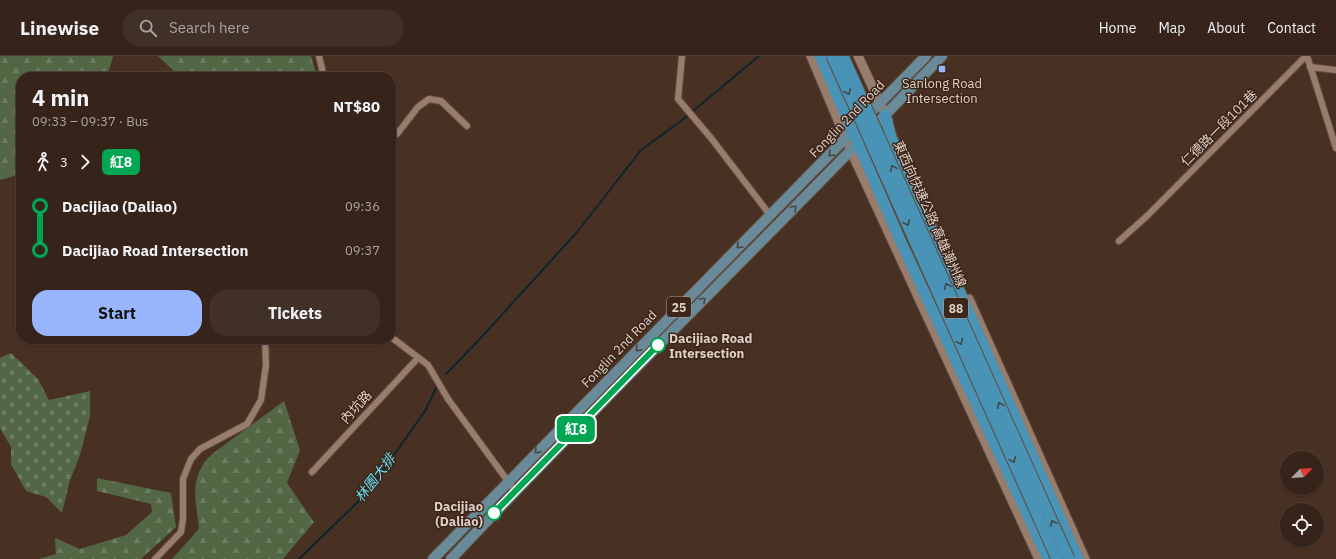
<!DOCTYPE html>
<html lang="en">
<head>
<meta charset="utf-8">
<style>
	:root { --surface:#36241a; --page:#413027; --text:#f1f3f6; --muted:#aaa4a2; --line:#504139; --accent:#98b5fd }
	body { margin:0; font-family:"IBM Plex Sans","Noto Sans TC",sans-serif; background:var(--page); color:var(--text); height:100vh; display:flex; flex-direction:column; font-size:15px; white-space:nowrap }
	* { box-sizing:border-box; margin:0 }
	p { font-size:13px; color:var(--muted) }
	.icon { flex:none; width:22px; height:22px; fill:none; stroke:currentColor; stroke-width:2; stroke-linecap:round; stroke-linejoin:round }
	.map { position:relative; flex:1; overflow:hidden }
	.side { position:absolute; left:16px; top:16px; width:380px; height:272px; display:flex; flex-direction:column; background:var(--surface); border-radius:16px; box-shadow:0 1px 3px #0004,0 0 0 1px var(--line) }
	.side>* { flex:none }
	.badge { padding:0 8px; border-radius:6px; font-size:14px; line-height:26px }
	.needle { width:26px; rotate:65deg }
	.controls { position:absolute; left:1280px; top:395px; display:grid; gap:8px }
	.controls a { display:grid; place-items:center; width:44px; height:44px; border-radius:50%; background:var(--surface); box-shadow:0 1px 3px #0004,0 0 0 1px var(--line); font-size:20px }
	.map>.badge { position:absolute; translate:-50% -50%; box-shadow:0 0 0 2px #fff }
	.legs { display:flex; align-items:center; gap:6px; height:44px; padding:0 16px; font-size:13px }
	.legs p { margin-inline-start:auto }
	.headline { display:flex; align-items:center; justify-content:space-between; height:68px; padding:0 16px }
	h1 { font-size:22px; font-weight:800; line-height:30px }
	.button { display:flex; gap:8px; margin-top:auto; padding:8px 16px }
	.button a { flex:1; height:46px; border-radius:16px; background:var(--accent); color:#111; font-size:16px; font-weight:800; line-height:46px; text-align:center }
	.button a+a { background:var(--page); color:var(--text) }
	ul { padding:0 16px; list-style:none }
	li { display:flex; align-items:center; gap:14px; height:44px; font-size:15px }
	li i { display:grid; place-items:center; width:6px; height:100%; margin:0 5px; background:currentColor }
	li i::after { content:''; width:10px; height:10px; margin:-5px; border:3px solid; border-radius:50%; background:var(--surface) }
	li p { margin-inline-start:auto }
	li:first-child i { background:linear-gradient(#0000 50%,currentColor 0) }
	li:last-child i { background:linear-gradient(currentColor 50%,#0000 0) }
	header { display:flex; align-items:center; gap:24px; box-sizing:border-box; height:56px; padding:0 20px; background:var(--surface); border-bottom:1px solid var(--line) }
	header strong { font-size:19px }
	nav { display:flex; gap:22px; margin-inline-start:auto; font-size:14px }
	.search { width:280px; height:36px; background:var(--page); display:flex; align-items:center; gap:10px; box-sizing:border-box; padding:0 14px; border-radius:16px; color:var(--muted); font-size:15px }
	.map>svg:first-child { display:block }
	.forest { fill:url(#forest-firs) }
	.cemetery { fill:url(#cemetery-stones) }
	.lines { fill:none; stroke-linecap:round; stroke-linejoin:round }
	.stream { stroke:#0c262b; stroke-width:2 }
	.street-casing { stroke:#604c3f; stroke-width:8 }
	.secondary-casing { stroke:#604c3f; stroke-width:11 }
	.primary-casing { stroke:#604c3f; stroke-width:12 }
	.highway-casing { stroke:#604c3f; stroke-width:13 }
	.street { stroke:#987c6c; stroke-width:6 }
	.secondary { stroke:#987c6c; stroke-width:9 }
	.primary { stroke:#698a99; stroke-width:10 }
	.highway { stroke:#4993b7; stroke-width:11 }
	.highway-bridge-casing { stroke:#604c3f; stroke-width:13; stroke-linecap:butt }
	.highway-bridge { stroke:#4993b7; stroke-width:11 }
	.oneway { stroke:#414748 }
	.oneway2 { stroke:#4a443f }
	.line-1-casing { stroke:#fff; stroke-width:9 }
	.line-1 { stroke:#00a651; stroke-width:6 }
	.poi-dot { fill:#98b5fd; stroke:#3d2619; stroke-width:1.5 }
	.stop-1-dot { fill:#fff; stroke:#00a651; stroke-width:2 }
	.labels { text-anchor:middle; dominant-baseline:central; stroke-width:3; stroke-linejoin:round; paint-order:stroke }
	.shield { fill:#3d2619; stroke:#ae9d93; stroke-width:1 }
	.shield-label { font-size:12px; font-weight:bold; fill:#dfd0c7 }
	.poi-label { font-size:13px; fill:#dfd0c7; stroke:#3d2619 }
	.street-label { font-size:13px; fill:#dfd0c7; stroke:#3d2619 }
	.stop-label { font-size:13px; font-weight:bold; fill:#dfd0c7; stroke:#3d2619; text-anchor:start }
	.water-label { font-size:14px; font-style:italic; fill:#63dcf2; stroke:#3d2619 }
</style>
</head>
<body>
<header>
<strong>Linewise</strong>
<div class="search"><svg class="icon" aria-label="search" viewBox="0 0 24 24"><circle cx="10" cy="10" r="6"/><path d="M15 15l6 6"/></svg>Search here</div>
<nav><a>Home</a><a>Map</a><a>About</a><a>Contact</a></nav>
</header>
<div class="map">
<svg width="1336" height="503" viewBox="0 0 1336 503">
	<defs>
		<pattern id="forest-firs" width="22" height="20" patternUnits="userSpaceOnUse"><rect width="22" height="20" fill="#546745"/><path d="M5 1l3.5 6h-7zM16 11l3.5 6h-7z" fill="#6c7c5e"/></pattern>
		<pattern id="cemetery-stones" width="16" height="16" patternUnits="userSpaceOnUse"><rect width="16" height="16" fill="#546745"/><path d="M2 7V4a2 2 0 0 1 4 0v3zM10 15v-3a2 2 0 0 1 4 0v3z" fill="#6c7c5e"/></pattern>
	</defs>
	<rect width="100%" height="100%" fill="#483022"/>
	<g class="forest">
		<polygon points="0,0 113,0 107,21 21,21 21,118 0,124"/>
		<polygon points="158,0 311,0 317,21 180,21"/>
		<path d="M 284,345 L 300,394 L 287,427 L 314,466 L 283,503 L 172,503 L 199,473 C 196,443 188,421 212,398 Z"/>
		<polygon points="97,422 171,437 176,471 141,503 39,503 56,498 55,482 80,493 126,479 152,456 151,448 97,435"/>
	</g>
	<polygon class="cemetery" points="11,297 38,323 49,344 90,335 90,360 80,399 70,424 62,457 46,441 26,435 11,408 11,391 0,372 0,302"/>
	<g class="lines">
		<g class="stream">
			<polyline points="446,318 478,285 578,175 641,94 681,65 759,0"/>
			<polyline points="299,503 367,437 425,355 437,330"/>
		</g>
		<defs>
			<g id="street">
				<polyline points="319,0 324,21"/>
				<polyline points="682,0 678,43 711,82 770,159"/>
				<polyline points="1307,0 1336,92"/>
				<polyline points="1310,11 1336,14"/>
				<polyline points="391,80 397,78 418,51 429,43 441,45 467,70"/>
				<polyline points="1119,185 1147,160 1306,0"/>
				<polyline points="391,281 428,309 448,343 515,435"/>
				<polyline points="312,416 418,302"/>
				<polyline points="155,503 181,476 183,463 183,423 191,403 200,393 247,368 261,344 266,309 265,283"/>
			</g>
			<g id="secondary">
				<polyline points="811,0 851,95 1039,503"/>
				<polyline points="858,0 888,64"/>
				<polyline points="969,243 1085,503"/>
			</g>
			<g id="primary">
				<polyline points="433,503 926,0"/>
				<path d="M 451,503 C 612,332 780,170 942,0"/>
			</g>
			<g id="highway">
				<polyline points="820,0 900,184 1048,503"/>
				<polyline points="885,59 891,81 1078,503"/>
			</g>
		</defs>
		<use href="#street" class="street-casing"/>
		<use href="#secondary" class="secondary-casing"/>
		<use href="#primary" class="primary-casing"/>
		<use href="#highway" class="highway-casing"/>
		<use href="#street" class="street"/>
		<use href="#secondary" class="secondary"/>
		<use href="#primary" class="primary"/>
		<use href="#highway" class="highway"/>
		<defs>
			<g id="highway-bridge">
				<polyline points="832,0 1057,503"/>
				<polyline points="843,0 1069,503"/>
			</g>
		</defs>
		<use href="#highway-bridge" class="highway-bridge-casing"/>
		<use href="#highway-bridge" class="highway-bridge"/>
	</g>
	<defs><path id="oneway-chevron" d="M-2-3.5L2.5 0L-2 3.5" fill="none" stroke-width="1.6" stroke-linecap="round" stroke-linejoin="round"/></defs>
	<g class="oneway">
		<use href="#oneway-chevron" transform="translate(848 36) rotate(66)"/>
		<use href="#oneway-chevron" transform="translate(893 112) rotate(-114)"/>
		<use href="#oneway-chevron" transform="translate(907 167) rotate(66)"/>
		<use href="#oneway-chevron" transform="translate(947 230) rotate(-114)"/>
		<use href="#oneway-chevron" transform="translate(960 286) rotate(66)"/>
		<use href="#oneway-chevron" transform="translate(1000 349) rotate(-114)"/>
		<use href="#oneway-chevron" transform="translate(1013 404) rotate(66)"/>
		<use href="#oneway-chevron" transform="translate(1053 467) rotate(-114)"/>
	</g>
	<g class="oneway2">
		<use href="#oneway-chevron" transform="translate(831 98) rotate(135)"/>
		<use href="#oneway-chevron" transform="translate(794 152) rotate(-45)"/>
		<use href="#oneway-chevron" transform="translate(739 190) rotate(135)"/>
		<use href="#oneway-chevron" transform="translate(703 244) rotate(-45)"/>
		<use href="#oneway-chevron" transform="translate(638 293) rotate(135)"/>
		<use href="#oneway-chevron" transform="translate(537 395) rotate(135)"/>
	</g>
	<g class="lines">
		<defs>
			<polyline id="line-1" points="494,457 658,289"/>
		</defs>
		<use href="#line-1" class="line-1-casing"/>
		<use href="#line-1" class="line-1"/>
	</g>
	<rect class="poi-dot" x="938" y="9" width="8" height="8" rx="2"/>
	<g class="stop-1-dot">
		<circle cx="658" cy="289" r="7"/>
		<circle cx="494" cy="457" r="7"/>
	</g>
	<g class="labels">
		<g class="shield">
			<rect x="667" y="241" width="24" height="20" rx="3"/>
			<rect x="944" y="242" width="24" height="20" rx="3"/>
		</g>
		<g class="shield-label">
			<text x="679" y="251">25</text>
			<text x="956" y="252">88</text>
		</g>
		<g class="poi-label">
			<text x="942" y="27">Sanlong Road<tspan x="942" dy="15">Intersection</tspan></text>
		</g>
		<g class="street-label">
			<text transform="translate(847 63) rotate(-46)">Fonglin 2nd Road</text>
			<text transform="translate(1219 72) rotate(-45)">仁德路一段101巷</text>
			<text transform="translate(930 158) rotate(66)">東西向快速公路 高雄潮州線</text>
			<text transform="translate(619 293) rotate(-46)">Fonglin 2nd Road</text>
			<text transform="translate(356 351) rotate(-48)">內坑路</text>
		</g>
		<g class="stop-label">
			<text x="669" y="282">Dacijiao Road<tspan x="669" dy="15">Intersection</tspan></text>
			<text x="483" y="450" text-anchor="end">Dacijiao<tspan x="483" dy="15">(Daliao)</tspan></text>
		</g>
		<g class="water-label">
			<text transform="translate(375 422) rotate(-52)">林園大排</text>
		</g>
	</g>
</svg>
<div class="controls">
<a><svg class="needle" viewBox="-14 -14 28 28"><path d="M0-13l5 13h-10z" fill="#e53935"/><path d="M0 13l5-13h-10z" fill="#aaa4a2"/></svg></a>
<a><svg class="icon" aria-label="locate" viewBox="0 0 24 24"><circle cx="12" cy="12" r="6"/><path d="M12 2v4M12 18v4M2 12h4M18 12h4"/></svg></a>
</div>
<b class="badge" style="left:576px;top:373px;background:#00a651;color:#fff">紅8</b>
<section class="side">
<div class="headline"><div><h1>4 min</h1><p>09:33 – 09:37 · Bus</p></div><b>NT$80</b></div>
<div class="legs"><svg class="icon" aria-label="walk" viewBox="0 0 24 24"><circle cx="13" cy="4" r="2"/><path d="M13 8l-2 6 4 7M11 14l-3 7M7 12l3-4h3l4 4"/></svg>3<svg class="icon" aria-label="forward" viewBox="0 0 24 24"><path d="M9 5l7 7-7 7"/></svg><b class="badge" style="background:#00a651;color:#fff">紅8</b></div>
<ul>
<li><i style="color:#00a651"></i><b>Dacijiao (Daliao)</b><p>09:36</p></li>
<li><i style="color:#00a651"></i><b>Dacijiao Road Intersection</b><p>09:37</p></li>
</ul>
<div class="button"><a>Start</a><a>Tickets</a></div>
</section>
</div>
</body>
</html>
